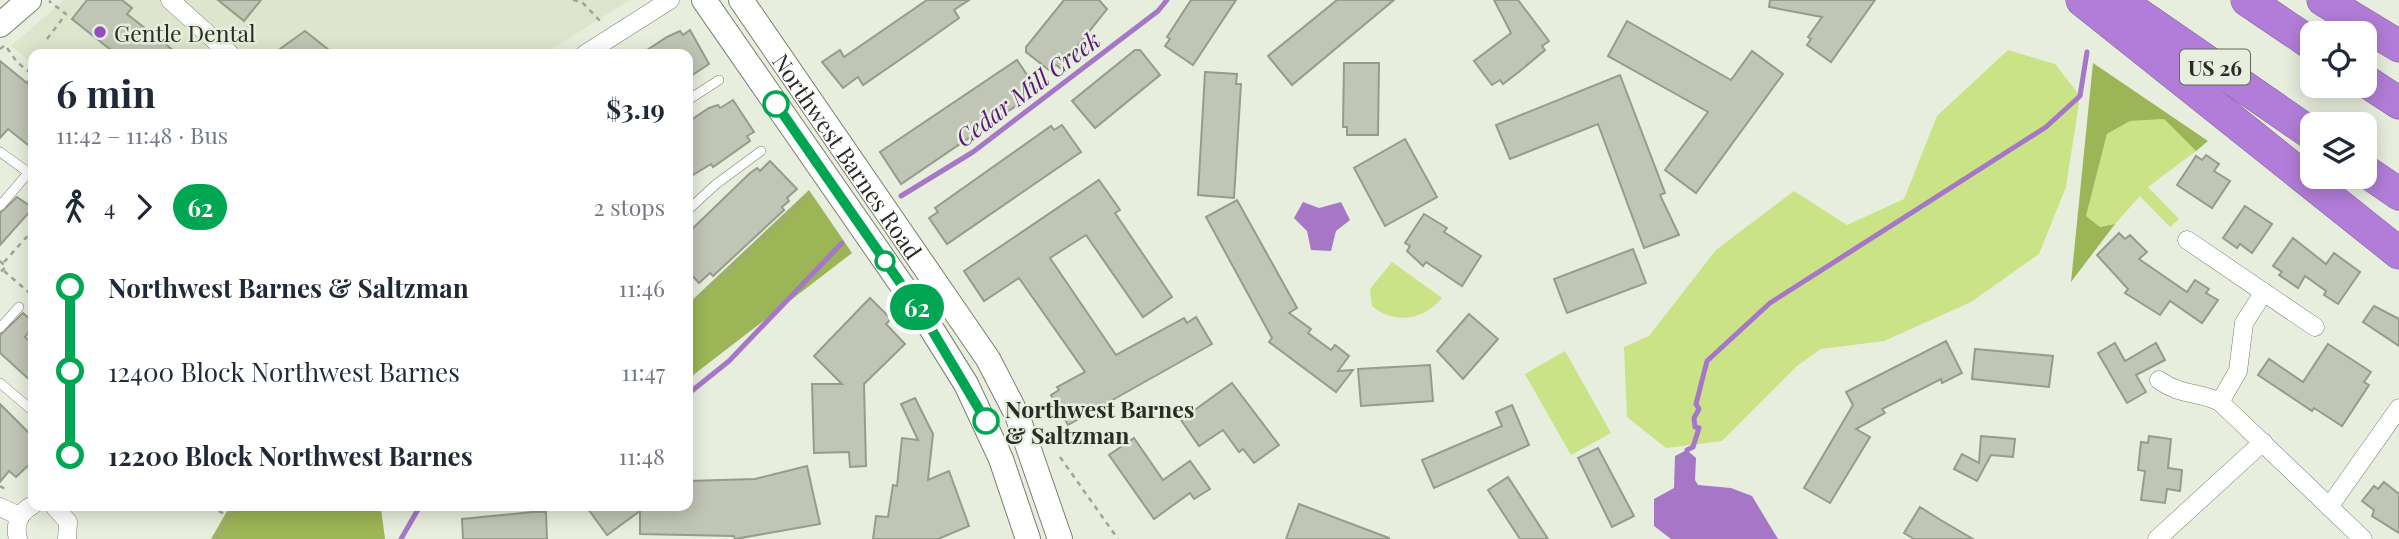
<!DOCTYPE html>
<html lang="en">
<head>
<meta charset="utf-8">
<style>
	:root { --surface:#fff; --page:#f2f2f3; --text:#1f2937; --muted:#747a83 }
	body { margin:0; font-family:"Playfair Display",serif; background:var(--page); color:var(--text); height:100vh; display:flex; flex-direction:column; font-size:26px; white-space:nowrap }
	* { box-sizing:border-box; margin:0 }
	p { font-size:23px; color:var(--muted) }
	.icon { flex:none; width:38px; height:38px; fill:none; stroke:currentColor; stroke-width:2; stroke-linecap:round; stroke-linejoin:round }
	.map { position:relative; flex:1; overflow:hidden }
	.details { position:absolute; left:28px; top:49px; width:665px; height:462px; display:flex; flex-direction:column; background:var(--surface); border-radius:14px; box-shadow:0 4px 18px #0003 }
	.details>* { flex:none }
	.badge { padding:0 14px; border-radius:23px; font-size:24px; line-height:46px }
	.fabs { position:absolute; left:2300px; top:21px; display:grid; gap:14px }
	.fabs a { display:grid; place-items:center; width:77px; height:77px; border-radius:14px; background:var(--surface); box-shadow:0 4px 18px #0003; font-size:35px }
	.map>.badge { position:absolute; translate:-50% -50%; box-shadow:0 0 0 4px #fff }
	.legs { display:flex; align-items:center; gap:10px; height:77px; padding:0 28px; font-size:23px }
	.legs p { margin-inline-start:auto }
	.overview { display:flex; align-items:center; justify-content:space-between; height:119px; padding:0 28px }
	h1 { font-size:38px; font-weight:700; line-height:52px }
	ul { padding:0 28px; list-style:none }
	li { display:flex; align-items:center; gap:24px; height:84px; font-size:26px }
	li i { display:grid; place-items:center; width:10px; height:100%; margin:0 9px; background:currentColor }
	li i::after { content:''; width:18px; height:18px; margin:-9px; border:5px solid; border-radius:50%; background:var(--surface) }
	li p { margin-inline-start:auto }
	li:first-child i { background:linear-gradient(#0000 50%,currentColor 0) }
	li:last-child i { background:linear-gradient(currentColor 50%,#0000 0) }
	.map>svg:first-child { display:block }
	.built { fill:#dde5cd }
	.green { fill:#c9e386 }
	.forest { fill:#9cb556 }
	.water { fill:#a577c6 }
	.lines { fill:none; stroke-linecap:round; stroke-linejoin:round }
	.stream { stroke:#a577c6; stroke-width:5 }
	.building { fill:#c0c5b5; stroke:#969b8b; stroke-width:2 }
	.lane-casing { stroke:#7b8071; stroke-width:10 }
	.street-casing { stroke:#7b8071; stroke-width:19 }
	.secondary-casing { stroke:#7b8071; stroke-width:26 }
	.highway-casing { stroke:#82619a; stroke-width:33 }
	.path { stroke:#9fa497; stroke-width:2.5; stroke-dasharray:5 5; stroke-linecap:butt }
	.lane { stroke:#fff; stroke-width:9 }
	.street { stroke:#fff; stroke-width:18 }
	.secondary { stroke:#fff; stroke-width:24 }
	.highway { stroke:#b27dd8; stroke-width:32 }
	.line-1-casing { stroke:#fff; stroke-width:16 }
	.line-1 { stroke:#00a651; stroke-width:10 }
	.poi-dot { fill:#944dc0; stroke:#e8eedd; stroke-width:2.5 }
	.stop-1-dot { fill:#fff; stroke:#00a651; stroke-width:3.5 }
	.labels { text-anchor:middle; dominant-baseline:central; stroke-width:5; stroke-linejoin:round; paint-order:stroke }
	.shield { fill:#e8eedd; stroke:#63665d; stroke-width:2 }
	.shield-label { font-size:21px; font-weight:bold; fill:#2a2c26 }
	.poi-label { font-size:23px; fill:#2a2c26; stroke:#e8eedd; text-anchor:start }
	.street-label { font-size:23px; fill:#2a2c26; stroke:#e8eedd }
	.stop-label { font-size:23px; font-weight:bold; fill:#2a2c26; stroke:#e8eedd; text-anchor:start }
	.water-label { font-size:24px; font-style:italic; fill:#571979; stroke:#e8eedd }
</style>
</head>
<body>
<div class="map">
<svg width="2399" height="539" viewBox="0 0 2399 539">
	<rect width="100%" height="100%" fill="#e8eedd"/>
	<polygon class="built" points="64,0 630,0 544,54 33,54 33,64 11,46"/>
	<g class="green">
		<polygon points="2008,50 2055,64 2080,96 2066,187 2039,254 1971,302 1884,341 1821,349 1797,366 1722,441 1666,448 1627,417 1624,347 1649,336 1716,250 1794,191 1847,225 1904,199 1937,116"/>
		<polygon points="2164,119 2196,151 2148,187 2179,219 2170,227 2140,196 2115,224 2100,227 2086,216 2107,134 2130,121"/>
		<path d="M 1392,262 L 1442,298 C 1424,320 1394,325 1372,306 L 1370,289 Z"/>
		<polygon points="1565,351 1611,433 1571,455 1525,374"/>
	</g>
	<g class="forest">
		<polygon points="2093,63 2208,141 2196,151 2164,119 2130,121 2107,134 2086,216 2100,227 2115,224 2071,282"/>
		<polygon points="809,190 852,253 688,379 688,304"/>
		<polygon points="230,506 387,506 381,509 385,539 211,539"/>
	</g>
	<g class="water">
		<polygon points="1303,202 1319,208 1341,202 1350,220 1336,231 1331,251 1311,250 1307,231 1294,218"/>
		<polygon points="1687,450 1696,458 1695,480 1698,485 1731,488 1752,496 1778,539 1671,539 1654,526 1654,499 1674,488 1675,456"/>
	</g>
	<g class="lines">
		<g class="stream">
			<polyline points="901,196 973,152 1158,11 1167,0"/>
			<polyline points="688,394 729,361 842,243"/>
			<polyline points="1686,455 1687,450 1693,447 1699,428 1695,427 1694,418 1699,409 1696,404 1707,361 1770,303 2046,127 2080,96 2087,52"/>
			<polyline points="401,539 420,506"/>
		</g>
	</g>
	<g class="building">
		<polygon points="87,0 122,0 132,8 127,14 178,54 116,54 72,19"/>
		<polygon points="218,0 261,0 244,21"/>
		<polygon points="927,0 969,0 954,10 959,18 914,50 863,85 858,77 843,88 822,62 840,50 844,57"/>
		<polygon points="1064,0 1099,0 1107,9 1060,68 1056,65 1050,71 1026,52 1026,47"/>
		<polygon points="1191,0 1236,0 1193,65 1165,46 1170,39 1167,37"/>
		<polygon points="1337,0 1394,0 1292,85 1268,56"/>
		<polygon points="1494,0 1518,0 1549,41 1542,46 1545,50 1520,71 1503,84 1500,80 1492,85 1474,61 1511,33"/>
		<polygon points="1770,0 1875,0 1831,62 1807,45 1811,39 1808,37 1822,17 1769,7"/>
		<polygon points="1627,21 1731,80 1752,51 1783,74 1696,193 1665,170 1708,112 1608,56"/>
		<polygon points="690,30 709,64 688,78 688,54 641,54 667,37 680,31 683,35"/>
		<polygon points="305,31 334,54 273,54"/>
		<polygon points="1135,50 1140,50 1160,75 1095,128 1072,101"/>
		<polygon points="1017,60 1038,91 901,184 880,152"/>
		<polygon points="0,61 33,88 33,149 8,129 0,138"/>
		<polygon points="1344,63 1379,63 1378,135 1347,135 1347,127 1343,127"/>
		<polygon points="1205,72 1237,74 1236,84 1241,84 1234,198 1198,195"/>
		<polygon points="1620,75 1665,193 1660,195 1679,235 1644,248 1598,124 1510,159 1496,125"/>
		<polygon points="733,100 754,132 747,136 750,141 713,167 711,164 688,178 688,122 709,108 718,105 720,108"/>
		<polygon points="1062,125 1081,152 947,244 929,218 938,212 935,208 1051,126 1054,130"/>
		<polygon points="1405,139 1437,197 1385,226 1354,168"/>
		<polygon points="2206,155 2219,164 2214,171 2230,181 2212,208 2177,185 2196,156 2202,160"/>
		<polygon points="770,161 797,189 787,198 789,201 782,207 784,210 713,276 710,273 699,283 688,271 688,233 750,173 757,168 760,171"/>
		<polygon points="1099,180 1120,210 1115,213 1172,297 1143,317 1086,235 1050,258 1116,355 1184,318 1187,323 1196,317 1212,344 1068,425 1051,395 1059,390 1057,387 1085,372 1019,278 984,301 964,271"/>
		<polygon points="17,197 33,208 0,245 0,213"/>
		<polygon points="1237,200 1297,308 1289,313 1311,329 1308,333 1331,350 1335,345 1349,356 1338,371 1353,370 1336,392 1269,342 1272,338 1206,217"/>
		<polygon points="2245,206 2272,224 2252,253 2240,244 2237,248 2223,238"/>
		<polygon points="1424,214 1447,228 1444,232 1481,256 1462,286 1426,262 1423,266 1407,251 1410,246 1405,243"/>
		<polygon points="2119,233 2125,239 2130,235 2147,252 2139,259 2187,292 2195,280 2209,289 2206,293 2218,300 2202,323 2170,301 2160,315 2125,293 2128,289 2097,255"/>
		<polygon points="2293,238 2326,264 2334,253 2360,272 2338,304 2324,295 2326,291 2305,276 2298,288 2279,275 2282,272 2273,266"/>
		<polygon points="1633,249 1646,283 1567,313 1554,279"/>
		<polygon points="870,298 891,319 886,324 905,344 864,384 866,466 850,467 849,452 814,453 812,384 842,384 814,356"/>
		<polygon points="2374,306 2399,319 2399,346 2363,322"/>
		<polygon points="23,313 33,322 33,327 25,337 33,345 33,383 0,353 0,335"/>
		<polygon points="1469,314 1498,339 1463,379 1437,351"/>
		<polygon points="1946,341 1962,373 1942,383 1941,379 1882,409 1885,413 1856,429 1870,437 1830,503 1804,488 1853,405 1846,392"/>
		<polygon points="2115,343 2125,361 2156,343 2165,360 2136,375 2146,392 2127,403 2098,353"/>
		<polygon points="2328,344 2371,372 2364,382 2369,385 2342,426 2314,408 2312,411 2258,375 2269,359 2303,382"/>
		<polygon points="1975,349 2053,356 2049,387 1972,379"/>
		<polygon points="1430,365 1433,401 1361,406 1358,369"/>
		<polygon points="1232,383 1279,445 1254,463 1243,449 1239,452 1223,430 1199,446 1181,420"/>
		<polygon points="915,398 933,434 928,480 949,471 969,526 938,539 873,539 876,516 888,517 893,485 897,486 902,438 918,440 901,404"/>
		<polygon points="0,404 33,437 33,461 16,477 9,471 0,482"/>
		<polygon points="1512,405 1529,445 1434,488 1422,460 1502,426 1496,412"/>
		<polygon points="1981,436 2015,439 2013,457 1991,455 1977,481 1954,469 1962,454 1979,463"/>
		<polygon points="2149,436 2171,439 2168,468 2182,470 2180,491 2167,489 2165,503 2141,500 2145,471 2138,470 2141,442 2148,443"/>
		<polygon points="1134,438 1163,480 1190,461 1210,489 1194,499 1190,493 1154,519 1109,455"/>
		<polygon points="1598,448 1634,516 1612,527 1578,458"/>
		<polygon points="807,466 820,524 735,539 734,536 640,534 640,511 607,535 586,506 688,506 688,481 755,479"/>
		<polygon points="1508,477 1548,539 1520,539 1488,490"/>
		<polygon points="2384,482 2399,494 2399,533 2372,516 2374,510 2362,501 2374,486 2378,489"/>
		<polygon points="1299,504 1389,538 1389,539 1286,539"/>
		<polygon points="1920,507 1939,519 1973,539 1914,539 1904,533"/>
		<polygon points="532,512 546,512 547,539 463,539 462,519"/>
	</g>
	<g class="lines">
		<defs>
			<g id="lane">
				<polyline points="688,100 719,80"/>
				<polyline points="0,152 32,175"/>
				<polyline points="0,206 29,172"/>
				<polyline points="688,210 715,185 761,151"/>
				<polyline points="0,328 19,307"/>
				<polyline points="0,383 33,411"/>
			</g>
			<g id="street">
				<polyline points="170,0 230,54"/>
				<polyline points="585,54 670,0"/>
				<polyline points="2187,240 2315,327"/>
				<path d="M 2159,380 C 2181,396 2197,391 2220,402 L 2363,539"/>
				<polyline points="2220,402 2238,371 2244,323 2264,292"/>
				<polyline points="54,506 68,522 67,539"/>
				<polyline points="0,507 19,516"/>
				<polyline points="2329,507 2399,408"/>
				<path d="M 18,539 C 14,524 19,512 33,505"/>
				<polyline points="2157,539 2263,442"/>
			</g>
			<g id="secondary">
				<polyline points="704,0 926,320 966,384 1001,459 1028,539"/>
				<path id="s1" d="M 741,0 L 988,359 L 1017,415 L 1060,539"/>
				<polyline points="0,25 29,0"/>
			</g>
			<g id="highway">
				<polyline points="2082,0 2399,253"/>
				<polyline points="2118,0 2312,134"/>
				<polyline points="2247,0 2312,44"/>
				<polyline points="2323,0 2399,46"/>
				<polyline points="2364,80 2399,103"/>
				<polyline points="2364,170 2399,194"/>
			</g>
		</defs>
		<use href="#lane" class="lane-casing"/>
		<use href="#street" class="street-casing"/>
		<use href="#secondary" class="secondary-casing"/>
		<use href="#highway" class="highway-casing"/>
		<g class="path">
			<polyline points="573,0 582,2 602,23"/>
			<polyline points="47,39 66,14 49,1"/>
			<polyline points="0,49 5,45 17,62 33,75"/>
			<polyline points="27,83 33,76"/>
			<polyline points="33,216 33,220"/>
			<polyline points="0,261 6,267 0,272"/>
			<polyline points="4,262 33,230"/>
			<polyline points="4,271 33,296"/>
			<polyline points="688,307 811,193"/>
			<polyline points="1060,457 1118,539"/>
			<polyline points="0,486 7,490"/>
			<polyline points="210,506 228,516"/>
			<polyline points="216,539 238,506"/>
		</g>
		<use href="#lane" class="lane"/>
		<use href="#street" class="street"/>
		<use href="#secondary" class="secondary"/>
		<use href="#highway" class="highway"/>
	</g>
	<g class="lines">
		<defs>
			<polyline id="line-1" points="776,104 926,320 986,421"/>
		</defs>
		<use href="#line-1" class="line-1-casing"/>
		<use href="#line-1" class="line-1"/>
	</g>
	<circle class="poi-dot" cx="100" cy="32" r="7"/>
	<g class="stop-1-dot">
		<circle cx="776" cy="104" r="12"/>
		<circle cx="885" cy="261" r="9"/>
		<circle cx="986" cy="421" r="12"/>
	</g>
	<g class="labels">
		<rect class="shield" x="2180" y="49.5" width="70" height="35" rx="5"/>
		<g class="shield-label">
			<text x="2215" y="67">US 26</text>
		</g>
		<g class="poi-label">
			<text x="114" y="32">Gentle Dental</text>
		</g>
		<g class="street-label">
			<text stroke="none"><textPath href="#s1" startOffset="189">Northwest Barnes Road</textPath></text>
		</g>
		<g class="stop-label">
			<text x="1005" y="408">Northwest Barnes<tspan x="1005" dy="26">&amp; Saltzman</tspan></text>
		</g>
		<g class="water-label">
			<text transform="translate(1027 88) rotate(-37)">Cedar Mill Creek</text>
		</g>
	</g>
</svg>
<div class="fabs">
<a><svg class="icon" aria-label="locate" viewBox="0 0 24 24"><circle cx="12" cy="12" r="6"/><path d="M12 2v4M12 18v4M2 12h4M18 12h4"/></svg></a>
<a><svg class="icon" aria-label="layers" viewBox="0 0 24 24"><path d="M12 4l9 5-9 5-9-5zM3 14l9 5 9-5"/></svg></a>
</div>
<b class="badge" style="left:917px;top:307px;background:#00a651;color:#fff">62</b>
<section class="details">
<div class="overview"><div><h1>6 min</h1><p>11:42 – 11:48 · Bus</p></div><b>$3.19</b></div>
<div class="legs"><svg class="icon" aria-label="walk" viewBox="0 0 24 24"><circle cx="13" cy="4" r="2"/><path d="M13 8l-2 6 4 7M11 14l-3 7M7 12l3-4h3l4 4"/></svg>4<svg class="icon" aria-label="forward" viewBox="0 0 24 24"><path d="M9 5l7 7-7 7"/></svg><b class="badge" style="background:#00a651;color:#fff">62</b><p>2 stops</p></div>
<ul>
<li><i style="color:#00a651"></i><b>Northwest Barnes &amp; Saltzman</b><p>11:46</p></li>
<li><i style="color:#00a651"></i><span>12400 Block Northwest Barnes</span><p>11:47</p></li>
<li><i style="color:#00a651"></i><b>12200 Block Northwest Barnes</b><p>11:48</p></li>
</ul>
</section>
</div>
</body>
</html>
